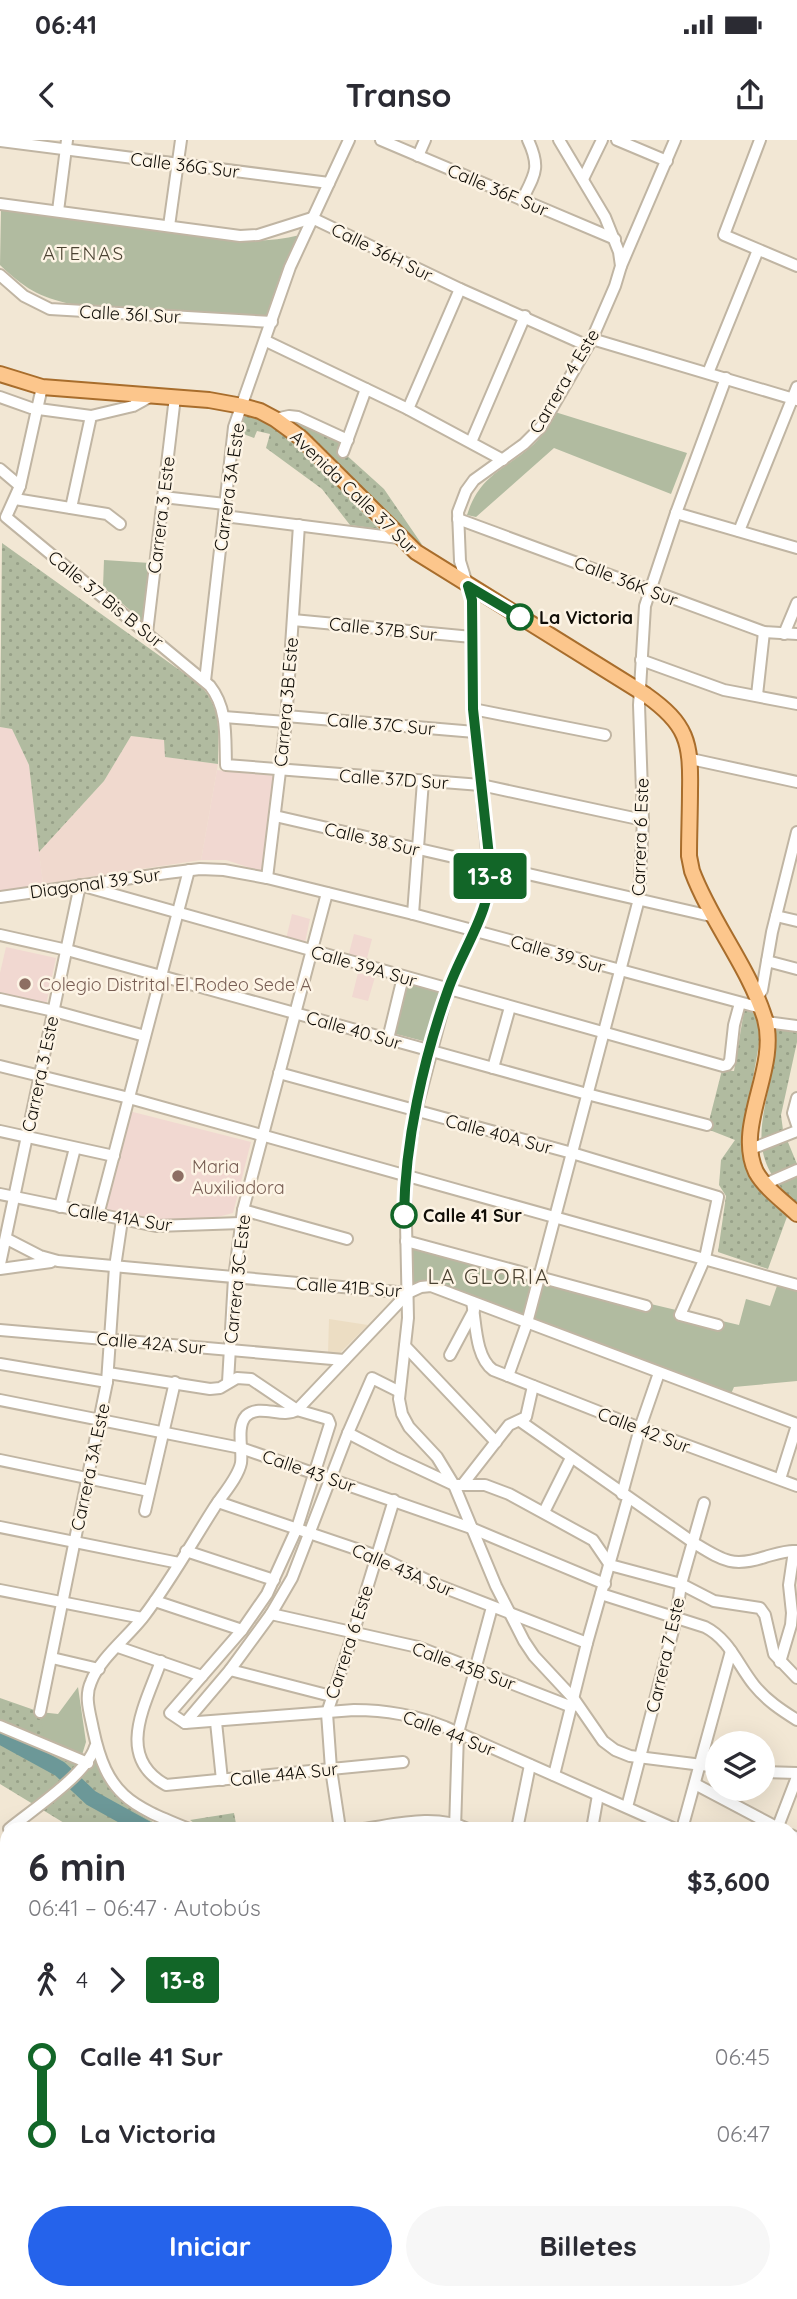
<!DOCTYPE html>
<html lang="es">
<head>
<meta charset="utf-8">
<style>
	:root { --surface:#fff; --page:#f7f7f7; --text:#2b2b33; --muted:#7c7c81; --accent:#2563eb }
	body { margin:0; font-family:Quicksand,sans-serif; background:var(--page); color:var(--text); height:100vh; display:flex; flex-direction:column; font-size:26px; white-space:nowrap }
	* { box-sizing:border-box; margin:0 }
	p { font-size:23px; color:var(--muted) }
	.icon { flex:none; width:38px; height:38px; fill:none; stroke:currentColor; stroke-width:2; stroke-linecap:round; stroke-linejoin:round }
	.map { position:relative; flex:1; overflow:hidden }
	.sheet { position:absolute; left:0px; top:1682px; width:798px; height:478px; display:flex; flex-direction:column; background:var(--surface); border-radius:21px 21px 0 0; box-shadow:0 7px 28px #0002 }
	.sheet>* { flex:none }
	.badge { padding:0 14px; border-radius:5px; font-size:24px; line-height:46px }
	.buttons { position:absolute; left:705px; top:1591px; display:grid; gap:14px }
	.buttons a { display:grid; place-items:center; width:70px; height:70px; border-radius:50%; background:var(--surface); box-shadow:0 7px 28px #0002; font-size:35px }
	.map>.badge { position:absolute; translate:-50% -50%; box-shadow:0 0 0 4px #fff }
	.legs { display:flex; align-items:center; gap:10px; height:77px; padding:0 28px; font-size:23px }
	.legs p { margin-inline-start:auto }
	.headline { display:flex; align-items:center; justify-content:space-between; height:119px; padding:0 28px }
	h1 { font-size:38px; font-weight:800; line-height:52px }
	.action { display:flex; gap:14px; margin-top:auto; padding:14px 28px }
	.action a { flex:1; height:80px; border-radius:42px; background:var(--accent); color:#fff; font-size:28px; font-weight:800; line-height:80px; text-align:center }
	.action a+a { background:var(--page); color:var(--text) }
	ul { padding:0 28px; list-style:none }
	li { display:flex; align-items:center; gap:24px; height:77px; font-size:26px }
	li i { display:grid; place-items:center; width:10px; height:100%; margin:0 9px; background:currentColor }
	li i::after { content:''; width:18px; height:18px; margin:-9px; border:5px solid; border-radius:50%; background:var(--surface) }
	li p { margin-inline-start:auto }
	li:first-child i { background:linear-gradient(#0000 50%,currentColor 0) }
	li:last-child i { background:linear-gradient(currentColor 50%,#0000 0) }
	.status { display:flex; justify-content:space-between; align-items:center; height:49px; padding:0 35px; background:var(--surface); direction:ltr }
	.status svg { height:19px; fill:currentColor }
	header { display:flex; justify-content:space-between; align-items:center; height:91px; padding:0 28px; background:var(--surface); font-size:32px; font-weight:800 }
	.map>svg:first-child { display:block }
	.built { fill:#ecddc3 }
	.education { fill:#f1d8d1 }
	.medical { fill:#f0d9ce }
	.grass { fill:url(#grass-dots) }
	.park { fill:#b1bba0 }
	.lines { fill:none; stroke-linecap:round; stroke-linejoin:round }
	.river { stroke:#6c9898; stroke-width:16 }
	.minor-casing { stroke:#c0b5a3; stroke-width:14 }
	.major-casing { stroke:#a86d2c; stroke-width:18 }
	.minor { stroke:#fff; stroke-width:10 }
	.major { stroke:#fcc68c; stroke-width:14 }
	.line-1-casing { stroke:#fff; stroke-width:16 }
	.line-1 { stroke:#126628; stroke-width:10 }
	.stop-1-dot { fill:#fff; stroke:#126628; stroke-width:3.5 }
	.education-dot { fill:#8d6e63; stroke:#fdf4e5; stroke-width:2.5 }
	.labels { text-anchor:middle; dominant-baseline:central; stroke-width:5; stroke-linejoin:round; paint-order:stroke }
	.street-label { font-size:18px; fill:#100d07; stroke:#fdf4e5 }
	.stop-label { font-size:18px; font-weight:bold; fill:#100d07; stroke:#fdf4e5; text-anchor:start }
	.education-label { font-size:18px; fill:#785e54; stroke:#fdf4e5; text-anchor:start }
	.neighbourhood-label { font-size:19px; letter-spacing:2px; fill:#4c4333; stroke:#fdf4e5 }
	.quarter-label { font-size:21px; letter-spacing:2px; fill:#4c4333; stroke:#fdf4e5 }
</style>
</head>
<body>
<div class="status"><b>06:41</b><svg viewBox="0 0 49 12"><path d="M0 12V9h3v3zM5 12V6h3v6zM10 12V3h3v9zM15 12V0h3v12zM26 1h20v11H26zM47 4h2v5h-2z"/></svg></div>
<header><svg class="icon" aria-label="back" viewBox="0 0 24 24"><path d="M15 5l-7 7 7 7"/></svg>Transo<svg class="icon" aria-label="share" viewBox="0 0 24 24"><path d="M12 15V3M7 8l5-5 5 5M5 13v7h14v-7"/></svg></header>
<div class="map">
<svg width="797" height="2159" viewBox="0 0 797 2159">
	<defs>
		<pattern id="grass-dots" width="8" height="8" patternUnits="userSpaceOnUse" patternTransform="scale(1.75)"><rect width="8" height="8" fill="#b1bba0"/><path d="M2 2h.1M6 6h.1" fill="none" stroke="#97a088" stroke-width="1.8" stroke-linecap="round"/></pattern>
	</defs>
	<rect width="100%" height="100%" fill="#f2e7d4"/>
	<polygon class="built" points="329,1179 368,1185 339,1214 328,1213"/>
	<g class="education">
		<polygon points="0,587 12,589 29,625 43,744 0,752"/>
		<polygon points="217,630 276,636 263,732 226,720 201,720"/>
		<polygon points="292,774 310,779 305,803 286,799"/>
		<polygon points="354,794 372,799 366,822 348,817"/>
		<polygon points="6,807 56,818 46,865 0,855 0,833"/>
		<polygon points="358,833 375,837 368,861 352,857"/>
		<polygon points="129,971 251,1002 233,1073 206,1080 161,1080 106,1070"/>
	</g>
	<polygon class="medical" points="131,596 164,600 166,617 218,624 201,720 43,744 39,712 104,641"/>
	<g class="grass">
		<polygon points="245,272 272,285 297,305 379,389 350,385 322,349 266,308 270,294 257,291 254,298 238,292"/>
		<polygon points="290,280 297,280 346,302 343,312 384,349 423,406 397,386"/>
		<path d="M 2,403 L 199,544 C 223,569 218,591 218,624 L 165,617 L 164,600 L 131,596 L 104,641 L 39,712 L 29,625 L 12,589 L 0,587 Z"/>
		<polygon points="744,871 757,871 761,893 748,966 748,1027 762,1051 788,1074 768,1129 718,1112 726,1056 719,1045 721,1020 735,1000 707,989 722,930 734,931"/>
		<path d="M 775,887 L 797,890 L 797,902 L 781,975 L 783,990 L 797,1024 L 797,1064 C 747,1019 761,989 772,930 C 775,916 778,902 775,887 Z"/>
		<path d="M 0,1558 L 40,1572 L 82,1615 L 97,1618 C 119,1661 123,1667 167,1689 L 74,1689 L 0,1644 Z"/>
		<polygon points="234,1673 237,1689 202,1689 190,1680"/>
		<polygon points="791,1984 797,1987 797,2060 791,2059"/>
		<polygon points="7,2048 7,2152 174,2152 175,2159 0,2159 0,2056"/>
	</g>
	<g class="park">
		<path d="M 1,70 C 44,75 87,79 130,85 C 186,93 244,109 300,95 L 267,176 L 71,164 C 39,157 24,148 0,125 Z"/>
		<path d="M 555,272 L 687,313 L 671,354 L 554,308 L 476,377 L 467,375 C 480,334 505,330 534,304 C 543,295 550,283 555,272 Z"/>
		<polygon points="104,420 150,423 145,483 103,447"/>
		<polygon points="404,842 440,851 427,902 392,893"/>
		<polygon points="411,1107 739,1185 746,1159 770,1166 778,1143 797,1148 797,1241 734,1247 731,1254 444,1147 413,1146"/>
		<polygon points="78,1547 86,1602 82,1615 44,1599 40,1572 58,1574"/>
		<polygon points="7,1726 7,1828 0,1820 0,1727"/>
	</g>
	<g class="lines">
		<g class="river">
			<polyline points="0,1596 60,1629 91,1658 147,1689"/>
			<polyline points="791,2017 797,2020"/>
		</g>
		<defs>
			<g id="minor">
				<polyline points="381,0 615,99"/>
				<polyline points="559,0 605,77 619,112 621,126 615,146 592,199 541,287 524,304 474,340 466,351 458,372 460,421 472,460 473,569 490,740 483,770 448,849 416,971 405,1036 408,1178 399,1259 402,1274 409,1287 437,1317 454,1345 496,1446 524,1501 534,1516 574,1559 603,1601 615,1610 630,1616 718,1627"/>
				<polyline points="617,0 667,21"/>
				<polyline points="760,0 724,95 797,126"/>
				<polyline points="0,1 329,43"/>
				<polyline points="418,16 425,0"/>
				<polyline points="583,39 602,0"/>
				<path d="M 522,60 C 535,34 541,28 528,0"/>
				<polyline points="0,64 240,96 258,95 312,78 460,149 588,206"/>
				<polyline points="58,71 67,0"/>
				<polyline points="169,86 181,0"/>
				<polyline points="621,126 675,0"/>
				<polyline points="0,135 24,156 50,169 272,182"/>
				<polyline points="592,199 797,260"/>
				<polyline points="266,201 408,269 503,320"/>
				<polyline points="708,233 758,110"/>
				<path d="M 42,247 L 20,346 L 6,377 L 210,546 C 228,569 225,597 226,625 L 481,645 L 643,680"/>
				<polyline points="0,257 31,268 91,276"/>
				<polyline points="408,269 460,149"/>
				<polyline points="275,279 289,276 298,277 348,300"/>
				<polyline points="471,302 525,176"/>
				<polyline points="343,312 366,249"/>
				<polyline points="0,329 20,346"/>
				<polyline points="163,357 225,364"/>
				<polyline points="15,359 107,374 120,384"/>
				<polyline points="71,368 91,276 133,266 153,255"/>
				<polyline points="676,373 797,408"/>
				<polyline points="224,376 399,398"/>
				<polyline points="458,379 764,492 797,494"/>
				<polyline points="739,391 797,247"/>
				<polyline points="293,480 472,497"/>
				<polyline points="147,493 175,257"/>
				<polyline points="784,494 797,463"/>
				<polyline points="641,520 724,550 797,564"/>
				<polyline points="205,541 234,287 290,127 349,0"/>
				<polyline points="757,555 764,492"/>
				<polyline points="473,569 605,595"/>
				<polyline points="286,576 475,592"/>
				<polyline points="224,577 286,582"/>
				<polyline points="691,619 797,642"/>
				<polyline points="275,676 715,777"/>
				<polyline points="267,738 286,582 299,385"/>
				<polyline points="0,757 167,733 200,729 224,730 267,738 413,774 761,868"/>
				<polyline points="413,774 423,641"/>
				<polyline points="776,776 797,781"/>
				<polyline points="0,795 67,810 587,954 707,985"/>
				<polyline points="767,821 797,829"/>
				<polyline points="757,858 762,850 772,792 797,692"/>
				<polyline points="0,859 54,871 145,896"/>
				<polyline points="766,882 797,886"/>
				<polyline points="388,899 403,837"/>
				<polyline points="0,926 129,958 797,1145"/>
				<polyline points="493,928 510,867"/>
				<polyline points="279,933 572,1013 718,1057 705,1118 680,1175 718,1185"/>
				<polyline points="797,958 793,973 797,985"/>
				<polyline points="0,991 114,1016"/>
				<polyline points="751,1009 797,991"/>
				<polyline points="765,1044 797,1030"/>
				<polyline points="0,1054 156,1086 241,1083"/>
				<polyline points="60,1067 75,1008"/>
				<polyline points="243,1070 347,1099"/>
				<polyline points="98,1075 189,730"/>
				<polyline points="7,1099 40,1116 58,1121 408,1153 421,1147 431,1146 797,1284"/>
				<polyline points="406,1101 646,1166"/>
				<polyline points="0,1124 80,745 723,926 727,925 730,921 734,885 740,863"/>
				<polyline points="0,1129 51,1122"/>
				<path d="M 472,1162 C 476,1182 475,1217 493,1230 L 640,1288 L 797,1346"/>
				<polyline points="0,1190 344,1220"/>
				<polyline points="405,1206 496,1302"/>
				<polyline points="450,1215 474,1170"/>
				<polyline points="0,1224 107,1242"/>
				<path d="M 108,1233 L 210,1249 L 220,1248 L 237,1238 L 251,1239 L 297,1270 L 328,1279 L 330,1284 L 297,1388 L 267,1454 L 242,1490 L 170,1573 L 185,1583 L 354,1570 C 386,1570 415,1575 445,1587 L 675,1689"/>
				<polyline points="508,1236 527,1183 639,759 643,680 639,565 645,466 676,373 726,238"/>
				<polyline points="228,1242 234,1138 243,1070 327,753"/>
				<polyline points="0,1260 241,1308 471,1388 605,1444"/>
				<path d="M 520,1281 L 694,1403 C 722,1420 732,1428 765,1417 C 776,1414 786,1410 797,1411"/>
				<polyline points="348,1293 394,1317 454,1345 485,1345 509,1354 593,1400 610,1425 681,1444 714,1461 760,1468 765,1475 774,1514 797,1538"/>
				<polyline points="0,1320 149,1351"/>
				<polyline points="780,1339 797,1285"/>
				<polyline points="463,1344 509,1285 526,1277 533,1246"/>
				<polyline points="622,1354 640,1288 659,1233"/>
				<polyline points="218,1362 377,1416 435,1444 587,1503"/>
				<polyline points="145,1371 175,1242"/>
				<polyline points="544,1372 571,1318"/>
				<polyline points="0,1387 179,1423"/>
				<polyline points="186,1411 274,1440"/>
				<polyline points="0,1450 142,1478"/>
				<path d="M 601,1454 L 705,1487 C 729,1499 738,1525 754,1545 C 766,1560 781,1570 797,1580"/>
				<polyline points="155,1461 242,1490"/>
				<polyline points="271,1474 418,1507 572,1567"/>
				<polyline points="118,1507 202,1536"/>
				<polyline points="52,1518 99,1529"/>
				<path d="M 161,1521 C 146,1564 114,1616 166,1645 L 403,1622"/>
				<polyline points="780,1522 791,1485 792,1473 789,1445 794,1411"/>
				<polyline points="230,1530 331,1556"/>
				<polyline points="40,1572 107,1242 115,1127 122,1080"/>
				<polyline points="216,1582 222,1640"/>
				<polyline points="185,1583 230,1530 271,1474 292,1438 348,1293 372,1238 398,1251"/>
				<polyline points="0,1586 88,1623"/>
				<polyline points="763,1632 797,1633"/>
				<polyline points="554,1635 587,1503 628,1358"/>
				<polyline points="695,1644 780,1689"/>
				<polyline points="627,1667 676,1479 681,1444 704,1363"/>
				<path d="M 9,1689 C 32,1670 87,1634 95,1607"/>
				<path d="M 189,1689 C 130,1665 107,1656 93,1589 C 90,1573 84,1557 91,1542 C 100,1518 129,1496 144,1476 C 170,1442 191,1404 214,1368 C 222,1355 238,1338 241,1323 C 243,1309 236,1287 246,1276 C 260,1263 282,1279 297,1270 L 408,1153"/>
				<polyline points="340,1689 331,1629 327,1573 353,1494 394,1360"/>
				<path d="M 363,1689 C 398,1684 435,1674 468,1689"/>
				<polyline points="455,1689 458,1593 492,1467"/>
				<polyline points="517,1689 530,1625"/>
				<polyline points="592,1689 598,1655"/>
				<polyline points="682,1689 731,1511"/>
				<polyline points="777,1689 797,1637"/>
				<polyline points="791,1695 797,1698"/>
				<polyline points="791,1742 797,1745"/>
				<polyline points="791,1792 797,1792"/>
				<polyline points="0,1827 7,1834"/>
				<polyline points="791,1875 797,1847"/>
				<polyline points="791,1941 797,1943"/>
				<polyline points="0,2006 7,2012"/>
				<polyline points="0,2040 7,2032"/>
				<polyline points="791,2084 797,2085"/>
				<polyline points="791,2146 797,2148"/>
				<polyline points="183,2152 183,2159"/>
				<polyline points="237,2152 241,2159"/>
				<polyline points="279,2152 283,2159"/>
				<polyline points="325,2152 329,2159"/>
				<polyline points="376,2152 379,2159"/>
				<polyline points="452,2152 457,2159"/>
				<polyline points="533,2159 540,2152"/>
				<polyline points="677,2159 678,2152"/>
			</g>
			<path id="major" d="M 0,234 L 42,247 L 209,260 L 242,266 L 260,271 L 275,279 L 301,298 L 416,412 L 646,555 C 687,584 691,602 690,650 C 690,672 689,694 689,716 L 692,731 C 711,782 749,827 765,879 C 779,929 734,985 756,1032 C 765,1048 783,1061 797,1074"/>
		</defs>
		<use href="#minor" class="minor-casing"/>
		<use href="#major" class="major-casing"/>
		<use href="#minor" class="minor"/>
		<use href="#major" class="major"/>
	</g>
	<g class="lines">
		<defs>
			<path id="line-1" d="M 404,1075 C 405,1002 423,920 448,850 C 462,809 493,770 490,725 L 473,569 L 472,460 L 468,446 L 520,477"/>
		</defs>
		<use href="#line-1" class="line-1-casing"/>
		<use href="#line-1" class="line-1"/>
	</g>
	<g class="stop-1-dot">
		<circle cx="520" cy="477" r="12"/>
		<circle cx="404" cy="1075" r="12"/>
	</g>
	<g class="education-dot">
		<circle cx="25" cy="844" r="7"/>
		<circle cx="178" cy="1036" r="7"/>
	</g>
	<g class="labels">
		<g class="street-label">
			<text transform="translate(185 25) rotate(7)">Calle 36G Sur</text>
			<text transform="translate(498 50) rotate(23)">Calle 36F Sur</text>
			<text transform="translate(382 112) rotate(26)">Calle 36H Sur</text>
			<text transform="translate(130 174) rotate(3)">Calle 36I Sur</text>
			<text transform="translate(564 241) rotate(-59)">Carrera 4 Este</text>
			<text transform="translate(229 347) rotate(-82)">Carrera 3A Este</text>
			<text transform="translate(354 352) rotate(44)">Avenida Calle 37 Sur</text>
			<text transform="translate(161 375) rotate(-83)">Carrera 3 Este</text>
			<text transform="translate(626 441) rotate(21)">Calle 36K Sur</text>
			<text transform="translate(106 459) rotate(39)">Calle 37 Bis B Sur</text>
			<text transform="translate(383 489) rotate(6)">Calle 37B Sur</text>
			<text transform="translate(286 562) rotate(-85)">Carrera 3B Este</text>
			<text transform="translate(381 584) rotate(5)">Calle 37C Sur</text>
			<text transform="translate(394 639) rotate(4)">Calle 37D Sur</text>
			<text transform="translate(640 697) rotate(-88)">Carrera 6 Este</text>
			<text transform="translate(372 699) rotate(13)">Calle 38 Sur</text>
			<text transform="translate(95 743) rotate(-8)">Diagonal 39 Sur</text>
			<text transform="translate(558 814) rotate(16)">Calle 39 Sur</text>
			<text transform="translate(364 826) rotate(16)">Calle 39A Sur</text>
			<text transform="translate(354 890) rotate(16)">Calle 40 Sur</text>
			<text transform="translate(40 934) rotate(-78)">Carrera 3 Este</text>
			<text transform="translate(499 994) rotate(15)">Calle 40A Sur</text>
			<text transform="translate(120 1077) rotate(9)">Calle 41A Sur</text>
			<text transform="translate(237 1139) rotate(-84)">Carrera 3C Este</text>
			<text transform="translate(349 1147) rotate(4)">Calle 41B Sur</text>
			<text transform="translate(151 1203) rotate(5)">Calle 42A Sur</text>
			<text transform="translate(644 1290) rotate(21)">Calle 42 Sur</text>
			<text transform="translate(90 1327) rotate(-78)">Carrera 3A Este</text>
			<text transform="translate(309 1331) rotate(19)">Calle 43 Sur</text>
			<text transform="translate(403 1430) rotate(23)">Calle 43A Sur</text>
			<text transform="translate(349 1502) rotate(-72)">Carrera 6 Este</text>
			<text transform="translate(665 1515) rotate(-77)">Carrera 7 Este</text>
			<text transform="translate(464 1526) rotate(20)">Calle 43B Sur</text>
			<text transform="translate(449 1593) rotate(21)">Calle 44 Sur</text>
			<text transform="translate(284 1634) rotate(-6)">Calle 44A Sur</text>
		</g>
		<g class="stop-label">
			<text x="539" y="477">La Victoria</text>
			<text x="423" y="1075">Calle 41 Sur</text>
		</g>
		<g class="education-label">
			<text x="39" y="844">Colegio Distrital El Rodeo Sede A</text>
			<text x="192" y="1026">Maria<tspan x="192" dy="21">Auxiliadora</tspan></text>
		</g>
		<g class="neighbourhood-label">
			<text x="84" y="113">ATENAS</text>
		</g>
		<g class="quarter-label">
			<text x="489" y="1136">LA GLORIA</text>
		</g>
	</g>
</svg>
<div class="buttons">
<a><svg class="icon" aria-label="layers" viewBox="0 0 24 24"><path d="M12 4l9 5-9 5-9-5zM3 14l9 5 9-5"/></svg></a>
</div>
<b class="badge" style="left:490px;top:736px;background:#126628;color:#fff">13-8</b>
<section class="sheet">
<div class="headline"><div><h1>6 min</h1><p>06:41 – 06:47 · Autobús</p></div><b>$3,600</b></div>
<div class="legs"><svg class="icon" aria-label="walk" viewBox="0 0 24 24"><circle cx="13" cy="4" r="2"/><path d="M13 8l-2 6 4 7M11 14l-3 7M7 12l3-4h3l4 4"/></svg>4<svg class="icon" aria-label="forward" viewBox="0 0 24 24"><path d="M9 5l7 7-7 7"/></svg><b class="badge" style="background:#126628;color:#fff">13-8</b></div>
<ul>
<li><i style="color:#126628"></i><b>Calle 41 Sur</b><p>06:45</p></li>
<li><i style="color:#126628"></i><b>La Victoria</b><p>06:47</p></li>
</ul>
<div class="action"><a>Iniciar</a><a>Billetes</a></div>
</section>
</div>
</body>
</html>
